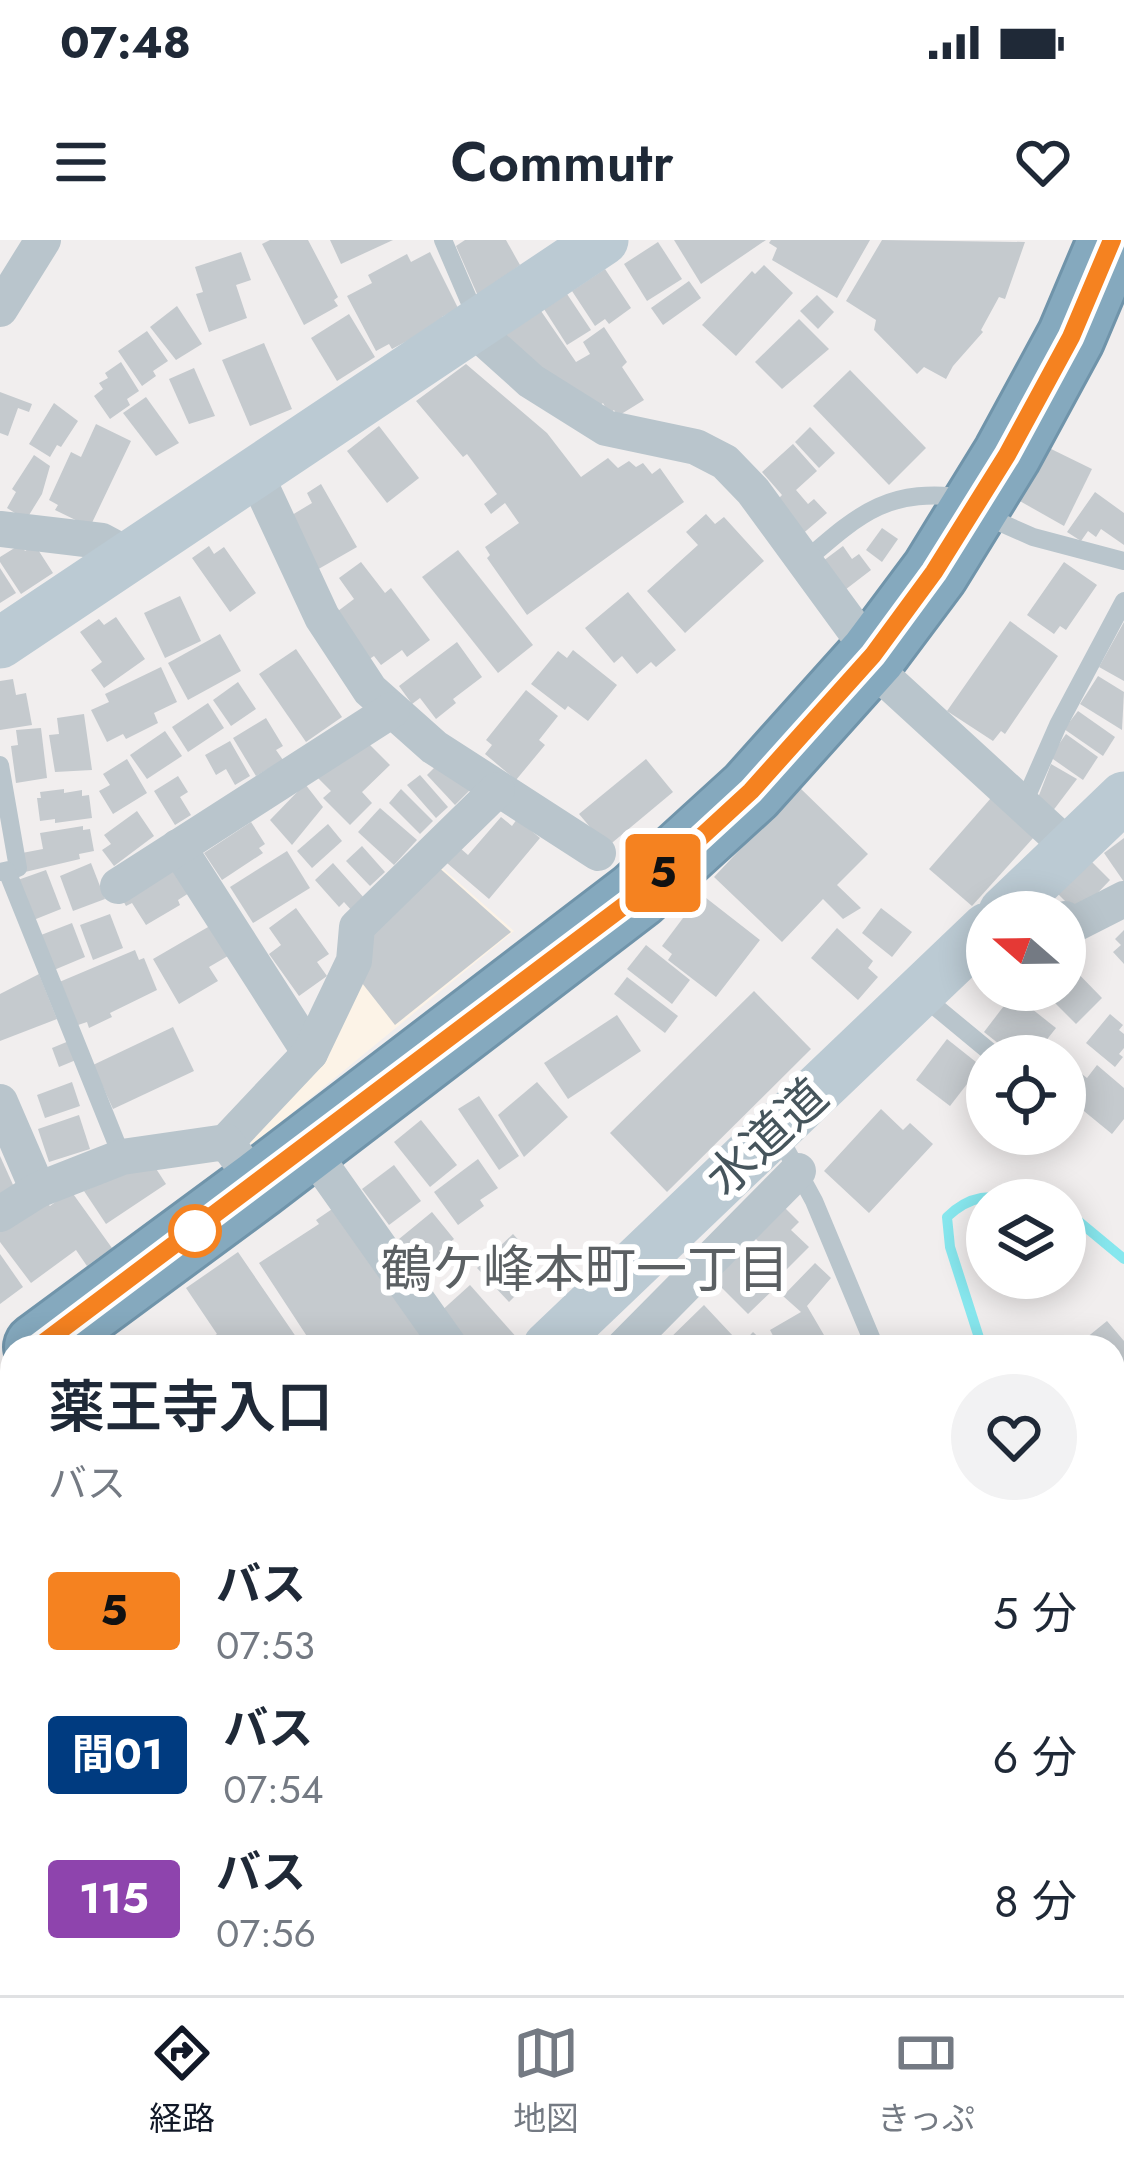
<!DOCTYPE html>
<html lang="ja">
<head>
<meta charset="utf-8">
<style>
	:root { --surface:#fff; --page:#f2f2f3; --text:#1f2937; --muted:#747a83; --line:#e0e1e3; --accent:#111827 }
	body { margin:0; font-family:Jost,"Noto Sans JP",sans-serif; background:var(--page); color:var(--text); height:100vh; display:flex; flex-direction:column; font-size:45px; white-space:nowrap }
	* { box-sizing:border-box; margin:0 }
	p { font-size:39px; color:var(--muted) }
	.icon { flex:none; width:66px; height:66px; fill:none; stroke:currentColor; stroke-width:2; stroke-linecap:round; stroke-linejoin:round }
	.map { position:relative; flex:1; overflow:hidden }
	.drawer { position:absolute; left:0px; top:1095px; width:1125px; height:660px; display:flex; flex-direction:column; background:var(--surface); border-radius:36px 36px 0 0; box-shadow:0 6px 30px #0003 }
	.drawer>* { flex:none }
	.badge { padding:0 24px; border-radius:9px; font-size:42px; line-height:78px }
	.needle { width:78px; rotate:290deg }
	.fabs { position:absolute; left:966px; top:651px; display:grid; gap:24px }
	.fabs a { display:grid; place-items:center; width:120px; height:120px; border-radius:50%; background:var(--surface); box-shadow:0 6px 30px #0003; font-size:60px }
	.map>.badge { position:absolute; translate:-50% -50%; box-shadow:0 0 0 6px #fff }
	.round { display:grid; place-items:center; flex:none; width:126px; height:126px; border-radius:63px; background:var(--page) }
	.head { display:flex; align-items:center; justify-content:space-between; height:204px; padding:0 48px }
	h1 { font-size:57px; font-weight:600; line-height:90px }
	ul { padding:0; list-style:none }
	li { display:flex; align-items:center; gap:36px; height:144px; padding:0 48px }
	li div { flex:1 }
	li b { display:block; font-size:45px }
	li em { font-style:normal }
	li .badge { min-width:132px; font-weight:700; text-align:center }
	.status { display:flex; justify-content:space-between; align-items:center; height:84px; padding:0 60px; background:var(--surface); direction:ltr }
	.status svg { height:33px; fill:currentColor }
	header { display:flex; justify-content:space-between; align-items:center; height:156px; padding:0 48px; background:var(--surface); font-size:54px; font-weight:600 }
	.tabs { display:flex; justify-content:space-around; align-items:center; height:168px; border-top:3px solid var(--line); background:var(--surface); font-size:33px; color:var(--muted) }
	.tabs a { display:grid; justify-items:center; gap:6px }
	.tabs .on { color:var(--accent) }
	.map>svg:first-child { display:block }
	.commercial { fill:#fcf3e7 }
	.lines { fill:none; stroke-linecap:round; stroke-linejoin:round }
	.stream { stroke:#87e7ee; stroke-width:10 }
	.river { stroke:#87e7ee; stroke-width:63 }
	.building { fill:#c5cace }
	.highway-casing { stroke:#7094aa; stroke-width:72 }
	.lane { stroke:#b9c5cc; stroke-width:18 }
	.street { stroke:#b9c5cc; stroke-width:36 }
	.secondary { stroke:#bbcad3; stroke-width:51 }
	.highway { stroke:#85a9be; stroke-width:66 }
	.line-casing { stroke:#fff; stroke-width:27 }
	.line { stroke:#f58220; stroke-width:18 }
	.stop-dot { fill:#fff; stroke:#f58220; stroke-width:6 }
	.labels { text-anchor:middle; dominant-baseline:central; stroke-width:12; stroke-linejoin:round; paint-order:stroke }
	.street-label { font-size:48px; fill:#46555c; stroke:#fff }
	.neighbourhood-label { font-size:51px; fill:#5b6063; stroke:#fff }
</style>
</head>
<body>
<div class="status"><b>07:48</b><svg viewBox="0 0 49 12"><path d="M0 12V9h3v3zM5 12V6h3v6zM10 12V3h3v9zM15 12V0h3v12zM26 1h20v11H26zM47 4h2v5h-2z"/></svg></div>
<header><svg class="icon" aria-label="menu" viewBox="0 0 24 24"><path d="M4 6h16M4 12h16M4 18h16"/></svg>Commutr<svg class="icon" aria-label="heart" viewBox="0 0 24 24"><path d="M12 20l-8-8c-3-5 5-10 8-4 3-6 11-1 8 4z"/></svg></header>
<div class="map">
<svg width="1124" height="1755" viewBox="0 0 1124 1755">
	<rect width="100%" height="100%" fill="#f1eeee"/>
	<polygon class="commercial" points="433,620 514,691 253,905 244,895"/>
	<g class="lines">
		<g class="stream">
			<polyline points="1065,970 1124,1019"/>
			<path d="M 982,1107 L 950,1007 L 947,977 C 971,954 990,955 1021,960"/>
			<polyline points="1113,1264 1124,1275"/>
			<polyline points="1113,1527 1124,1518"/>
			<polyline points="500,1743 502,1755"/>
		</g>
		<polyline class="river" points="1113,1532 1124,1520"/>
	</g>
	<g class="building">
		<polygon points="270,0 308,0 338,57 334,60 338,66 304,85 262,4"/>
		<polygon points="330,0 393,0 341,24"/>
		<polygon points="465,0 506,0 520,25 478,56 456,6"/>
		<polygon points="674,0 766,0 701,44"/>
		<polygon points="771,0 870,0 837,58 772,20 777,8 769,3"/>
		<polygon points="882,0 1025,2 1005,59 999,57 981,90 983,92 953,126 946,139 924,127 917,134 874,90 876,80 846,61"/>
		<polygon points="658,2 682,39 647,61 624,24"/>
		<polygon points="241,12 251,40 236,45 247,78 209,92 196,54 203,52 195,27"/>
		<polygon points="430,12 458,68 442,77 444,81 392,109 389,104 376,111 347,56 372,43 368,35 407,14 411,22"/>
		<polygon points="764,25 793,53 736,116 702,85 752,31 755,34"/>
		<polygon points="605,29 631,68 609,84 605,79 595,86 572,51"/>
		<polygon points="689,41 701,58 663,85 651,68"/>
		<polygon points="567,54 591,90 567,105 544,69"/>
		<polygon points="817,55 834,72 818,89 800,71"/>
		<polygon points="177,66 202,104 176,120 150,87"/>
		<polygon points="541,71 576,122 590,114 583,102 604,87 627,122 622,127 644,160 618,176 614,170 609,174 603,163 594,169 559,151 502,97"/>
		<polygon points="349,74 375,117 337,141 311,98"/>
		<polygon points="799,79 829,109 782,149 755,122"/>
		<polygon points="147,91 168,121 153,131 156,136 142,146 118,111"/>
		<polygon points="264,103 292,169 250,186 222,120"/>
		<polygon points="121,122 139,151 127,159 130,165 110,179 94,156 103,149 99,143 108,138 105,133"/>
		<polygon points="466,124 547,193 581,237 608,218 618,228 629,221 636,227 643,223 652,234 660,228 684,262 527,375 487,318 490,315 485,307 519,283 505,263 491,274 484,264 497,254 467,214 463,217 416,161"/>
		<polygon points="194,128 215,176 189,184 169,139"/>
		<polygon points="850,130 926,208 889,245 813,166"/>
		<polygon points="0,152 32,164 29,172 18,168 8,196 0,193"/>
		<polygon points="146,157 179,203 156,216 123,173"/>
		<polygon points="54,163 78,181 61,207 57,205 50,217 29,204"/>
		<polygon points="96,184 131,201 90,287 55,270 58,265 49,260 71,212 81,217"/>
		<polygon points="379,186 419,238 387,263 347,211"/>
		<polygon points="810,187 835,213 819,228 795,202"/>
		<polygon points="793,204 817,231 796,250 808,264 814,259 827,273 800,296 777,260 782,255 762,232"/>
		<polygon points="1045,206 1092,229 1064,286 1018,260"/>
		<polygon points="34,215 50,226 42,254 26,280 7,268 16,252 12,249"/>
		<polygon points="321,244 357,307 315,331 287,278 312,263 307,253"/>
		<polygon points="1095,252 1124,273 1124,305 1101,289 1096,297 1088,291 1081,301 1067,292"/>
		<polygon points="706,274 715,284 724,277 764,321 685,393 647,351 698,305 686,292"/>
		<polygon points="882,288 898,299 882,322 866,310"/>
		<polygon points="21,304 25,311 35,305 53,333 21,354 0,322 0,317"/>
		<polygon points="209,306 214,314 224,307 256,353 230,372 192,318"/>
		<polygon points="843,306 852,319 859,314 871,330 841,353 819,324"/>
		<polygon points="458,310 533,405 498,433 422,337"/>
		<polygon points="361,322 385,353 391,348 430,400 407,417 402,410 381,425 374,416 368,420 334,374 354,359 339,338"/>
		<polygon points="1064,322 1097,345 1066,390 1060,386 1054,394 1027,375"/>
		<polygon points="0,328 16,353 0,363"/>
		<polygon points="628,352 676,410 656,427 651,422 637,434 622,416 614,423 585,388"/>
		<polygon points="180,356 201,401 165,418 144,373"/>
		<polygon points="116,377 145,419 104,448 91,430 102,422 80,392 99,379 104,385"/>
		<polygon points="1010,381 1058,416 1005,494 1001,491 993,501 947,471"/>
		<polygon points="1124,382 1124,441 1099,427"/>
		<polygon points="220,394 241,431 188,460 168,423"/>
		<polygon points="457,402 482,437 453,459 456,463 436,479 420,458 412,464 399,446"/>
		<polygon points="296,409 342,477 306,502 259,434"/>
		<polygon points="573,410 617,445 588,481 568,466 565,470 531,444 558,411 567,418"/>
		<polygon points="161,427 177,462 154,473 158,483 126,499 123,494 107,502 91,470 109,462 105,454"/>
		<polygon points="1098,436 1124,452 1122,490 1080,464"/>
		<polygon points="13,439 16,455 26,453 32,485 0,490 0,441"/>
		<polygon points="238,442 256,469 231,486 213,460"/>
		<polygon points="526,450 558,476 539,500 545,505 516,540 485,514 492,505 486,500"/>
		<polygon points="208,463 224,488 188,512 172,487"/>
		<polygon points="1078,471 1115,497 1103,516 1064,489"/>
		<polygon points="84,474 92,530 55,532 49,495 59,494 57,478"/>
		<polygon points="266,478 283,506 276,510 283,520 256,536 233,498"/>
		<polygon points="41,488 47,538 16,543 11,506 18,505 16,490"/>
		<polygon points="165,491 182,516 147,539 130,515"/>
		<polygon points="1066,494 1098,517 1083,540 1050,517"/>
		<polygon points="364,499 390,525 362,552 372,563 350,585 323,558 331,551 317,537"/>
		<polygon points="230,501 250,536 235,545 226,529 216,535 205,515"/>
		<polygon points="127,519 147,553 113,574 99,551 110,545 103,534"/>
		<polygon points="646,519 673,552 607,607 579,574"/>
		<polygon points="438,524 470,550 455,565 427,535"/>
		<polygon points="1051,524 1077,539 1052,572 1036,563"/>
		<polygon points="420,535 448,567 436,578 407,545"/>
		<polygon points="178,536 188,552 180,557 191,575 175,585 154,551"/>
		<polygon points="305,544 323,567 292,605 270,580"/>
		<polygon points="799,547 868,614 837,645 861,668 843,679 823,659 782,702 714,637"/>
		<polygon points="64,549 64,553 82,550 82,556 89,555 92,578 55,583 55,579 40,581 37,558 41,558 40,552"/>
		<polygon points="401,549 433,581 420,594 389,563"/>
		<polygon points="991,558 1034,597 972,666 929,629"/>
		<polygon points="380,568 417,600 394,625 358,592"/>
		<polygon points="137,571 154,596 114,626 102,610 111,604 104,595"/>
		<polygon points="501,577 512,586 517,579 540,598 489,659 447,623 460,608 468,615"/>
		<polygon points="251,582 265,604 259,608 263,613 222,640 204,613"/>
		<polygon points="328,584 342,601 312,628 297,611"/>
		<polygon points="83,586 83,590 90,589 94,611 79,614 80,619 25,632 22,613 43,609 40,593"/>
		<polygon points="1124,598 1124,642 1104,613"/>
		<polygon points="362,606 385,632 370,646 346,621"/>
		<polygon points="287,611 310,648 253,683 230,647"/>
		<polygon points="1089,619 1110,640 1087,664 1083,660 1073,669 1056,652"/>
		<polygon points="91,623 105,659 73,671 60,636"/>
		<polygon points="168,623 189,653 178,660 180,665 146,685 132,663 126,666 120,655"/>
		<polygon points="333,623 365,659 352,671 344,662 339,667 315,640"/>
		<polygon points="435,624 511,692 395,785 362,743 370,691"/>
		<polygon points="46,630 61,669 31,681 15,641"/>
		<polygon points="701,654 760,700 716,757 668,720 672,714 662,706"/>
		<polygon points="296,668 329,714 317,722 327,736 299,756 269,714 281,705 269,688"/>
		<polygon points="881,668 912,692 892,717 862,693"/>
		<polygon points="110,674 123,708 93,720 80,685"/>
		<polygon points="72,683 85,717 54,730 41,695"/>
		<polygon points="215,683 233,713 209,727 218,741 179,764 153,719"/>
		<polygon points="837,688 873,721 868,728 878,737 858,760 811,718"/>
		<polygon points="1124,690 1124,724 1113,712 1121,705 1115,699"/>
		<polygon points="646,705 690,740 672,764 627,729"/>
		<polygon points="135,710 139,720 144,718 157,750 110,773 112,777 89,788 87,782 75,786 57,743"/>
		<polygon points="1065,720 1102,758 1076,784 1042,750 1065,750"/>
		<polygon points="39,734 57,779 0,801 0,754"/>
		<polygon points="627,737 678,776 665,793 614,754"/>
		<polygon points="754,751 811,809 667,952 610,893"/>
		<polygon points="1013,754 1056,788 1034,816 1014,816 984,792"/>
		<polygon points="1110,774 1123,785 1119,790 1124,794 1124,808 1119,814 1123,817 1115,827 1086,803"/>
		<polygon points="617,775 641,811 568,859 544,823"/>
		<polygon points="173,787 194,831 113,869 93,825"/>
		<polygon points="947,799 981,826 950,866 916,840"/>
		<polygon points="69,801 76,820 59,827 52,808"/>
		<polygon points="1097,825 1124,848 1124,879 1112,894 1068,858 1074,850 1067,844 1078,831 1087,838"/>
		<polygon points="72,842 80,866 45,878 37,855"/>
		<polygon points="537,842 568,877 524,917 498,875"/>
		<polygon points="479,856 519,916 499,930 458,869"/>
		<polygon points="1065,864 1080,875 1061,901 1052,894 1065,894"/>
		<polygon points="881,869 903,890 910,883 933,904 869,973 824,931"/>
		<polygon points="79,875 90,909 49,922 38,889"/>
		<polygon points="421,880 457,925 430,947 394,902"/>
		<polygon points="0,916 14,947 0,954"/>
		<polygon points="478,919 498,948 480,960 484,966 458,985 434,952"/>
		<polygon points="151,921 166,944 106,984 84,951"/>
		<polygon points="394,925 421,961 389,985 362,949"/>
		<polygon points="71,951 112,1008 87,1026 76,1010 31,1043 0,1002 0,992 44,960 50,966"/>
		<polygon points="341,963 435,1107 314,1107 259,1023 319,984 316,980"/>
		<polygon points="782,965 799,982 791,990 809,1007 786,1030 752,995"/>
		<polygon points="432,972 454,999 439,1011 442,1014 413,1039 388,1008"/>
		<polygon points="513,994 536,1019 514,1039 523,1048 509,1062 477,1028"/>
		<polygon points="748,1002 774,1028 765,1038 775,1048 748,1074 712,1038"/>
		<polygon points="238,1012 303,1107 197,1107 217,1094 186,1048"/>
		<polygon points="0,1014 23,1047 0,1064"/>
		<polygon points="815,1023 831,1038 807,1066 831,1107 779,1107 770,1090 801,1072 783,1056"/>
		<polygon points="470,1045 519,1100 511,1107 469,1107 439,1073"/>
		<polygon points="704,1065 733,1096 722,1107 642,1107 654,1096 663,1105"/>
		<polygon points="1107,1081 1124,1101 1124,1131 1113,1140 1113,1107 1075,1107"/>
		<polygon points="753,1092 769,1107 739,1107"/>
		<polygon points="12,1200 12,1273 0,1257 0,1209"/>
		<polygon points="4,1301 12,1311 12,1351 0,1335 0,1304"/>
		<polygon points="0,1341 12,1358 0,1368"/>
		<polygon points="0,1412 12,1433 12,1458 2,1464"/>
		<polygon points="0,1500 12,1520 12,1549 0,1556"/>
		<polygon points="1118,1734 1124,1744 1124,1755 1084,1755 1103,1743 1113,1743"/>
		<polygon points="200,1743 274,1743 283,1755 208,1755"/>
		<polygon points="395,1743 433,1743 434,1755 396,1755"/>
	</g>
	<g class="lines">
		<defs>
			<polyline id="highway" points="38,1107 259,944 637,655 751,551 873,415 935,332 1007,215 1071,97 1112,0"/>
		</defs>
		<use href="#highway" class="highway-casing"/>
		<g class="lane">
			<polyline points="443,0 476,77"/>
			<polyline points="981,274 1033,297 1124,321"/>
			<path d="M 805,321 C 862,271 890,247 969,258"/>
			<polyline points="0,525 18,628 0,632"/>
			<polyline points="1023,565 1058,485 1124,361"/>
			<polyline points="7,631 122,917"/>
			<polyline points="920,754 995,816"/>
			<polyline points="777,893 814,961 875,1107"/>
			<polyline points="89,1755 97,1743"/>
		</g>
		<g class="street">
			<polyline points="0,69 43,0"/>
			<polyline points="471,87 531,141 606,188 696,207 725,222 753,251 873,415"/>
			<polyline points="254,231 322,377 370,450 434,507 598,613"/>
			<polyline points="0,289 102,301 130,316"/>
			<polyline points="867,422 1070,608"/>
			<polyline points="178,607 310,813"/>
			<polyline points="118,646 392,470"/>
			<polyline points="1065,679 1073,685 1124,659"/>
			<polyline points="0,862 38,950"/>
			<polyline points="226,902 310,813 354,721 357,687 497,550"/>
			<polyline points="308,906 450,1107"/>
			<polyline points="0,974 38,950 122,917 226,902 238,918"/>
			<polyline points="624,1107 798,931"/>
			<polyline points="0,1278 12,1293"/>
			<polyline points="1113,1396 1124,1384"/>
			<polyline points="0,1403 12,1392"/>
			<polyline points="154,1743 165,1755"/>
			<polyline points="898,1743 911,1755"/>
			<polyline points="794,1755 804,1743"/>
		</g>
		<g class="secondary">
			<polyline points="0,403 603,0"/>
			<polyline points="1004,672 1124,557"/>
			<polyline points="548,1107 987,688"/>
			<polyline points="0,1657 12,1644"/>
		</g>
		<use href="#highway" class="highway"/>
	</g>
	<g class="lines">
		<defs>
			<polyline id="line" points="38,1107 637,656 751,551 873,415 934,332 1007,215 1071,97 1112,0"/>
		</defs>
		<use href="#line" class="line-casing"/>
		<use href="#line" class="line"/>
	</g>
	<circle class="stop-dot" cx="195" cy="991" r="24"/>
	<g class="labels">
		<g class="street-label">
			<text transform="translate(767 897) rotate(-43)">水道道</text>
		</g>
		<g class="neighbourhood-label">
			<text x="585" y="1029">鶴ケ峰本町一丁目</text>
		</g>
	</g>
</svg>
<div class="fabs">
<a><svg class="needle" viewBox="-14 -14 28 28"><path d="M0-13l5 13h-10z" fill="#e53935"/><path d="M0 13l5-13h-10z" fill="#747a83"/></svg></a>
<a><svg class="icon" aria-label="locate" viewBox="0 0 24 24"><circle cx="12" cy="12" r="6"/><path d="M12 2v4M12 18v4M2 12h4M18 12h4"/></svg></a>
<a><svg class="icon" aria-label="layers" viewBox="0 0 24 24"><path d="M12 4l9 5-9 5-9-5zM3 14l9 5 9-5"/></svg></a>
</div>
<b class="badge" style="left:663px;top:633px;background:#f58220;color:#111">5</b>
<section class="drawer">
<div class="head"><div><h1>薬王寺入口</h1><p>バス</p></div><a class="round"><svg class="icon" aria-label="heart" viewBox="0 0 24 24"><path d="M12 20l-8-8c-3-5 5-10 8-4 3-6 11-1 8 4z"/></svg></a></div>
<ul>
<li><span class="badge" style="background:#f58220;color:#111">5</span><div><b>バス</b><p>07:53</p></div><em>5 分</em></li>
<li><span class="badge" style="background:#003b80;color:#fff">間01</span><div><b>バス</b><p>07:54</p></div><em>6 分</em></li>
<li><span class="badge" style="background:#8e44ad;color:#fff">115</span><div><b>バス</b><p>07:56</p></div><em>8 分</em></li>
</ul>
</section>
</div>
<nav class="tabs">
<a class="on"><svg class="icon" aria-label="directions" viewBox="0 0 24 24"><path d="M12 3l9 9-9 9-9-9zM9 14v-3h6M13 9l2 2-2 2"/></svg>経路</a>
<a><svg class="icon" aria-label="map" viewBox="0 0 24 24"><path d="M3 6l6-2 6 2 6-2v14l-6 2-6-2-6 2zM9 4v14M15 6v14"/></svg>地図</a>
<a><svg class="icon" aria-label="tickets" viewBox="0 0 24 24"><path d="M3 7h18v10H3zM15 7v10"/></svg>きっぷ</a>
</nav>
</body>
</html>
